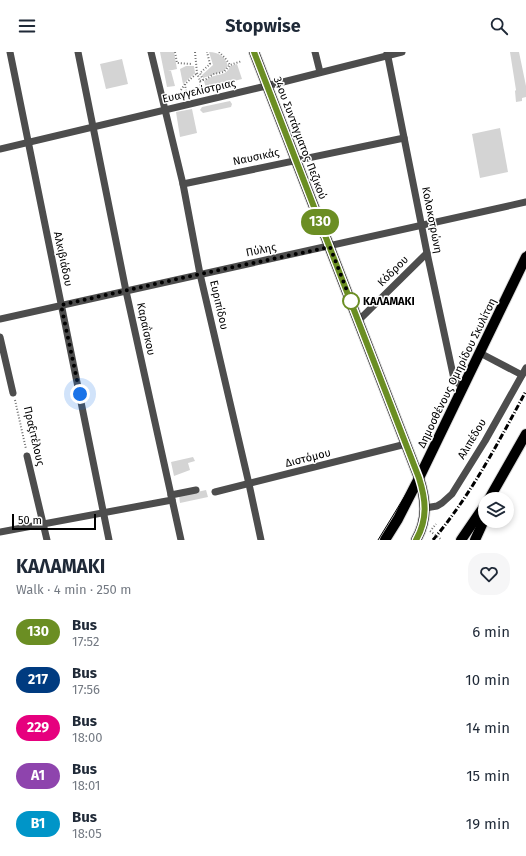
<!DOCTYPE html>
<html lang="en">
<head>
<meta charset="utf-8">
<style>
	:root { --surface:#fff; --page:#f6f6f7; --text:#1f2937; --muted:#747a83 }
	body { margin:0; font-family:"Fira Sans",sans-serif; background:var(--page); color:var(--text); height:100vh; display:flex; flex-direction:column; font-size:15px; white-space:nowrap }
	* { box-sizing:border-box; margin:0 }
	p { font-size:13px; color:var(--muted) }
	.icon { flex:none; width:22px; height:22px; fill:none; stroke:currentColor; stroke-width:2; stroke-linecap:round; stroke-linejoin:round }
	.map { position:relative; height:488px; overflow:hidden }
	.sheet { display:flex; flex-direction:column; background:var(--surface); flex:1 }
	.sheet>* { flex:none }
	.badge { padding:0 8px; border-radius:13px; font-size:14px; line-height:26px }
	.tools { position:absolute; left:478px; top:440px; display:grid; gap:8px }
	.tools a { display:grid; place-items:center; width:36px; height:36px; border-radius:50%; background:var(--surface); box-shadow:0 2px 6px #0003; font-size:20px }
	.scale { position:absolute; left:12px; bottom:10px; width:84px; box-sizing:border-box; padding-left:4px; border:2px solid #000; border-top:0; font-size:11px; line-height:14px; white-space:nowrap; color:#000; -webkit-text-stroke:3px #fff; paint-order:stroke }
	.you { position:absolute; width:20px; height:20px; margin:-10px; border:3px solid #fff; border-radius:50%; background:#1a73e8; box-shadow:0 0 0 6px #1a73e833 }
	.map>.badge { position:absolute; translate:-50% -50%; box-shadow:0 0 0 2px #fff }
	.round { display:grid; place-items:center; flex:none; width:42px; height:42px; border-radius:16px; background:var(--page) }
	.summary { display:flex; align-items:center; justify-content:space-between; height:68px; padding:0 16px }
	h1 { font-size:19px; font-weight:700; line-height:30px }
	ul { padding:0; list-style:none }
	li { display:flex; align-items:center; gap:12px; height:48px; padding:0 16px }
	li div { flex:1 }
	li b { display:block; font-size:15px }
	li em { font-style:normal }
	li .badge { min-width:44px; font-weight:700; text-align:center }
	header { display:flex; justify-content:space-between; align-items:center; height:52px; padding:0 16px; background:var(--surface); font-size:18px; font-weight:700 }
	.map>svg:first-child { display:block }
	.green { fill:#d4d4d4 }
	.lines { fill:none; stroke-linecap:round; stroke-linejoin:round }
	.major-casing { stroke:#dbdbdb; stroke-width:12 }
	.path { stroke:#6f6f6f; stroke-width:2; stroke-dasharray:1 2; stroke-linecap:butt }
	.minor { stroke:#4d4d4d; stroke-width:7 }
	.major { stroke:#000; stroke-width:10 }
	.tram { stroke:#000; stroke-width:1 }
	.rail { stroke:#000; stroke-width:3; stroke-dasharray:6 2 1 2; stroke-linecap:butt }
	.path-bridge { stroke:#6f6f6f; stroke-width:2; stroke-dasharray:1 2; stroke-linecap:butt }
	.line-casing { stroke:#fff; stroke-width:9 }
	.line { stroke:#6b8e23; stroke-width:6 }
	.walk { stroke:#000; stroke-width:4; stroke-dasharray:0 7.2 }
	.stop-dot { fill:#fff; stroke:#6b8e23; stroke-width:2 }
	.labels { text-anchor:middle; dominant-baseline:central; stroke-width:3; stroke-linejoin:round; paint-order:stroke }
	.street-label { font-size:11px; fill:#000; stroke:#fff }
	.stop-label { font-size:11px; font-weight:bold; fill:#000; stroke:#fff; text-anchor:start }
</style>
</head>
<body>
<header><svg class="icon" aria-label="menu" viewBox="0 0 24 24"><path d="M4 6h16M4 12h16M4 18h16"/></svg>Stopwise<svg class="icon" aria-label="search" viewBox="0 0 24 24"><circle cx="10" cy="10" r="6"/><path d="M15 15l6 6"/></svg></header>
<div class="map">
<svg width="526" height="488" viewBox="0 0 526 488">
	<rect width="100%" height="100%" fill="#fff"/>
	<g class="green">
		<polygon points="160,0 174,0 177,17 168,19 171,19 175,34 167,35"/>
		<path d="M 209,0 C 219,0 225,5 228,14 L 224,19 L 203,26 L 202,23 L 213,13 Z"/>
		<polygon points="510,0 519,0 526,34 526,45 522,46 522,49 516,50 515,39 516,38"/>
		<polygon points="122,7 128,32 106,37 100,12"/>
		<path d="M 237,12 L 242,27 L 206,36 L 204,29 C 207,27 210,25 214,24 C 221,22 227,23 230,14 Z"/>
		<polygon points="186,14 194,14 195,21 183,32 180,17"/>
		<polygon points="230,49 232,52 231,55 203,61 200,58 202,55"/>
		<polygon points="192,57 197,81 180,85 176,60"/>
		<polygon points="500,76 508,120 480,126 472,82"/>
		<polygon points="193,405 195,409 188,411 190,418 174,424 171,410"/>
		<polygon points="206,438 208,445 180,451 179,444"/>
	</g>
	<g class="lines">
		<defs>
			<g id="major">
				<path d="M 254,0 L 419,426 C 426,448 428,467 416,488"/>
				<polyline points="489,447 526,382"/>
				<polyline points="385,488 398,467 419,426 526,205"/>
				<polyline points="461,488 485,453"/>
				<polyline points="475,488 485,466"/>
			</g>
		</defs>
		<use href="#major" class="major-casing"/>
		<g class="path">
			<polyline points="175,0 177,11 192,12"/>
			<polyline points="195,0 197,21 200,29 201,40"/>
			<polyline points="219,0 225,6 230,13"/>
			<polyline points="203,28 200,21 210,12 207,0"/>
			<polyline points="200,29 206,27 214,22 224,20 230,13 242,9"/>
			<polyline points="185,32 186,40"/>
			<polyline points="181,38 185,32 197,21"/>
			<polyline points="178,43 184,42"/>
			<polyline points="15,348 26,397"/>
			<polyline points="432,477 436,472"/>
		</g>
		<g class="minor">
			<polyline points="10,0 109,488"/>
			<polyline points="78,0 126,239 181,488"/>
			<polyline points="151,0 183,132 200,222 249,432 261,488"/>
			<polyline points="315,0 320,20"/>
			<polyline points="387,0 427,201 454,327 463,336"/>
			<polyline points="0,97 287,29 402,0"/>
			<polyline points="183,132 404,86"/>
			<polyline points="0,267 526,150"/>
			<polyline points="358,269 427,201"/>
			<polyline points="0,285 13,341"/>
			<polyline points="480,301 522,323"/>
			<polyline points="27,404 47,488"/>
			<polyline points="215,440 406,392"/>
			<polyline points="171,443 196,438"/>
			<polyline points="425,456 437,454 442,451 452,442 485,389 526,316"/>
			<polyline points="0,480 172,448"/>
		</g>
		<use href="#major" class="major"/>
		<polyline class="tram" points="378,488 411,434 526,199"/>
		<path class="rail" d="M 433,488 C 471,443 498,391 526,339"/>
		<polyline class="path-bridge" points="430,479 442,488"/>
	</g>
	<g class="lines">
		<defs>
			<path id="line" d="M 254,0 L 419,426 C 426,448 428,467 416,488"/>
		</defs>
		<use href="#line" class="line-casing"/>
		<use href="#line" class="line"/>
		<polyline class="walk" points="80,342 61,253 200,222 330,195 351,249"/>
	</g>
	<circle class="stop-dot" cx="351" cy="249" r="8"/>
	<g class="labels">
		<g class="street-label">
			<text transform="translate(199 39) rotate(-13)">Ευαγγελίστριας</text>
			<text transform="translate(300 86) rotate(69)">34ου Συντάγματος Πεζικού</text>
			<text transform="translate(256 105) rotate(-12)">Ναυσικάς</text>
			<text transform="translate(432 168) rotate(79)">Κολοκοτρώνη</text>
			<text transform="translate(261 198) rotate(-12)">Πύλης</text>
			<text transform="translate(63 207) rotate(78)">Αλκιβιάδου</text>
			<text transform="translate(393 219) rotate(-45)">Κόδρου</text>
			<text transform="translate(219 253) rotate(77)">Ευριπίδου</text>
			<text transform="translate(146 277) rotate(78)">Καραΐσκου</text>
			<text transform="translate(457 321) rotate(-64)">Δημοσθένους Ομηρίδου Σκυλίτση</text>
			<text transform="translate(34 384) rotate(77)">Πραξιτέλους</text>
			<text transform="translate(472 387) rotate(-59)">Αλιπέδου</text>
			<text transform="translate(308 406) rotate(-14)">Διστόμου</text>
		</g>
		<g class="stop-label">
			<text x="363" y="249">ΚΑΛΑΜΑΚΙ</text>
		</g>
	</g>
</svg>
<div class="tools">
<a><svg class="icon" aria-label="layers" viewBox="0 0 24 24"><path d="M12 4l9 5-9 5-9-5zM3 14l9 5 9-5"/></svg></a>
</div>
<div class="scale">50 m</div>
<div class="you" style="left:80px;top:342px"></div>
<b class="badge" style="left:320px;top:170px;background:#6b8e23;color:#fff">130</b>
</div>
<section class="sheet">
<div class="summary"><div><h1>ΚΑΛΑΜΑΚΙ</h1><p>Walk · 4 min · 250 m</p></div><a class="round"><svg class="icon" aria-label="heart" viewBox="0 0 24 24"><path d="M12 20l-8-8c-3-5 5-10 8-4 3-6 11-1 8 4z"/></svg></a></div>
<ul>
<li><span class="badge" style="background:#6b8e23;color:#fff">130</span><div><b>Bus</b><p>17:52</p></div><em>6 min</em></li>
<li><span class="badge" style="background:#003b80;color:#fff">217</span><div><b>Bus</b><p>17:56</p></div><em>10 min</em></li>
<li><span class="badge" style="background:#e6007e;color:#fff">229</span><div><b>Bus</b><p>18:00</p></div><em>14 min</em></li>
<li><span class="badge" style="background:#8e44ad;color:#fff">Α1</span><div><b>Bus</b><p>18:01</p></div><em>15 min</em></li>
<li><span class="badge" style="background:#0095c8;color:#fff">Β1</span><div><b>Bus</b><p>18:05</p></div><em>19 min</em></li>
</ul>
</section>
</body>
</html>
